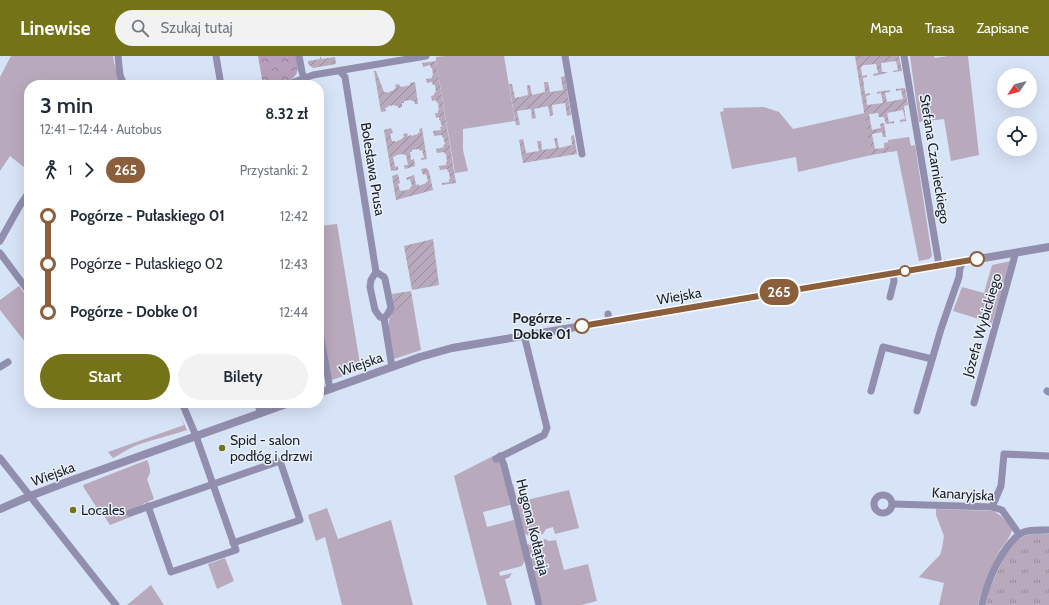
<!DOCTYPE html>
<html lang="pl">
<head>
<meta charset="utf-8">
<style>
	:root { --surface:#fff; --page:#f2f2f3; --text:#1f2937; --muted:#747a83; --accent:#747318 }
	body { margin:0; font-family:Cabin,sans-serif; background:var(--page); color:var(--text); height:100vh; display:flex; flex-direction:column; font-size:15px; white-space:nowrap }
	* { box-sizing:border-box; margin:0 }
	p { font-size:13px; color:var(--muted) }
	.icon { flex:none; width:22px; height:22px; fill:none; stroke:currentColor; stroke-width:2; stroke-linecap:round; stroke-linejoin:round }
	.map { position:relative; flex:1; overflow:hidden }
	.drawer { position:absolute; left:24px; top:24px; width:300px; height:328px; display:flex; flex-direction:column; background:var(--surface); border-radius:16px; box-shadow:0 4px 16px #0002 }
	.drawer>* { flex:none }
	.badge { padding:0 8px; border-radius:13px; font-size:14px; line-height:26px }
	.needle { width:26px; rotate:235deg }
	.tools { position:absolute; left:997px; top:12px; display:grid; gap:8px }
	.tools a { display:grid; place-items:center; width:40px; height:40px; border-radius:50%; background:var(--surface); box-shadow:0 4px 16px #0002; font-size:20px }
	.map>.badge { position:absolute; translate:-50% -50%; box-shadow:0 0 0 2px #fff }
	.legs { display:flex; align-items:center; gap:6px; height:44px; padding:0 16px; font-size:13px }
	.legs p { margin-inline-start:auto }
	.summary { display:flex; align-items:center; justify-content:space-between; height:68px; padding:0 16px }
	h1 { font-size:22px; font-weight:600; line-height:30px }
	.button { display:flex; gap:8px; margin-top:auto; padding:8px 16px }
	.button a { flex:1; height:46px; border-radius:24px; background:var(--accent); color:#fff; font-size:16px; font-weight:600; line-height:46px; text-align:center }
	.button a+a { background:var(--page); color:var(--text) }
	ul { padding:0 16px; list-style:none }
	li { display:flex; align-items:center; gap:14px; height:48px; font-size:15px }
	li i { display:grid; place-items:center; width:6px; height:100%; margin:0 5px; background:currentColor }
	li i::after { content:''; width:10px; height:10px; margin:-5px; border:3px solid; border-radius:50%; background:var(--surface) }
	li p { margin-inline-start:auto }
	li:first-child i { background:linear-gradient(#0000 50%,currentColor 0) }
	li:last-child i { background:linear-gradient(currentColor 50%,#0000 0) }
	header { display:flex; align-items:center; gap:24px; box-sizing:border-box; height:56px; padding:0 20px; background:var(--accent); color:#fff }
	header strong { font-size:19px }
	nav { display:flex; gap:22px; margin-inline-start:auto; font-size:14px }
	.search { width:280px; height:36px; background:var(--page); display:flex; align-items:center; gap:10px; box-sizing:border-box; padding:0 14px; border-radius:22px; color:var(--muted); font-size:15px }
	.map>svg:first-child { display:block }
	.grass { fill:#b9a9bc }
	.forest { fill:url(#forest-crowns) }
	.park { fill:url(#park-tufts) }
	.garden { fill:url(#garden-furrows) }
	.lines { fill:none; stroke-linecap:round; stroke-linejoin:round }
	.minor { stroke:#918eae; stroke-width:7 }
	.tertiary { stroke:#918eae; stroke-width:8 }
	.line-1-casing { stroke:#fff; stroke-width:9 }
	.line-1 { stroke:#8b5e3c; stroke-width:6 }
	.stop-1-dot { fill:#fff; stroke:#8b5e3c; stroke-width:2 }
	.poi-dot { fill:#747318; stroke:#e9f0fb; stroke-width:1.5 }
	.labels { text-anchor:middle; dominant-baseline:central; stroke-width:3; stroke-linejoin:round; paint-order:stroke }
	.street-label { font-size:14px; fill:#1d2228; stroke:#e9f0fb }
	.stop-label { font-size:14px; font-weight:bold; fill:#1d2228; stroke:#e9f0fb; text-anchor:end }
	.poi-label { font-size:14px; fill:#1d2228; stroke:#e9f0fb; text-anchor:start }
</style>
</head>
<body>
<header>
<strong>Linewise</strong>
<div class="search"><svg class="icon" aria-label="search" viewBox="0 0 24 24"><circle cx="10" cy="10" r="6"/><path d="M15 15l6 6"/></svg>Szukaj tutaj</div>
<nav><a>Mapa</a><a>Trasa</a><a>Zapisane</a></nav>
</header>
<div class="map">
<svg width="1049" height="549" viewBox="0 0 1049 549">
	<defs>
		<pattern id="forest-crowns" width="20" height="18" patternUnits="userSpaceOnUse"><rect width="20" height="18" fill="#b59fba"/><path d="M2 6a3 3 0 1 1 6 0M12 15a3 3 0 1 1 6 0" fill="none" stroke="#938197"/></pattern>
		<pattern id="park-tufts" width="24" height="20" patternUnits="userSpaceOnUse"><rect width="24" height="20" fill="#b9a9bc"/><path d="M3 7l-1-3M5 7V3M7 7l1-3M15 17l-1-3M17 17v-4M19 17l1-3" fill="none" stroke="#968999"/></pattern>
		<pattern id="garden-furrows" width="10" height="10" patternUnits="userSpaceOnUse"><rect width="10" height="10" fill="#b9a9bc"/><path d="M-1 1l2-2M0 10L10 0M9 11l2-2" fill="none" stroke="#968999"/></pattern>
	</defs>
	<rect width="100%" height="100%" fill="#d7e3f6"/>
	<g class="grass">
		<polygon points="11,0 113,0 114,7 123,29 29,29 29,115 10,100 0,115 0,21"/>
		<polygon points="445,0 504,0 515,65 463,73 463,94 468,115 455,117 436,5 436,1"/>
		<polygon points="910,0 934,0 935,2 948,0 968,0 979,99 951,105 944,63 919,66"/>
		<polygon points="764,51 779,56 793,73 865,57 871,99 798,116 796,101 732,113 720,56 724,55 723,52"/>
		<polygon points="909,81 911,90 915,89 932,200 929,203 919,205 897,95 890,96 888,84"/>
		<polygon points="337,168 361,314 332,324 330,321 319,256 319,170"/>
		<polygon points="1011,205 992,267 953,255 962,231 984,237 992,209"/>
		<polygon points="19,230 29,244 29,291 0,254 0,244"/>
		<path d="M 413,247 L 421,294 L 394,303 C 392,292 385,268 391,259 C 395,252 406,249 413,247 Z"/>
		<path d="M 181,361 L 187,374 C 170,380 152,383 135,390 C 127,393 120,399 113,402 L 108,396 L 184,369 Z"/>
		<polygon points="497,398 501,405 510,449 483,456 487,471 514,464 525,504 522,510 499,516 500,520 512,517 509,522 505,523 512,549 487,549 454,420"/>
		<path d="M 147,404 C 150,411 152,416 147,423 L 154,443 L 143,448 L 144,454 L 143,456 L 110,469 L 103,458 L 101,458 L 84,432 L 83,429 Z"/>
		<polygon points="510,428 513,428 518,446 569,434 579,472 555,478 553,471 546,473 543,478 530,481 526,478 525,479"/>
		<polygon points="327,452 338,483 391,464 413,549 342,549 325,481 316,485 308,459"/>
		<path d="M 936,453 L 994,455 C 1002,460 1007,466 1012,474 C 1010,482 1003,489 999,496 C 991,513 982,531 978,549 L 939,549 L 944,527 L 919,521 L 930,509 L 940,499 L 942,492 L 944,480 L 936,459 Z"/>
		<polygon points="545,483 549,485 556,484 564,514 588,508 597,545 581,549 541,549 527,489 529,488 529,490 532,486"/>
		<polygon points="225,502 234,525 217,533 208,508"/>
		<polygon points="151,529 164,549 127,549"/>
	</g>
	<path class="forest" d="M 258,0 L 296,0 C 297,5 299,11 297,16 C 294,27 273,29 263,29 Z"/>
	<polygon class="park" points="1037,477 1049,478 1049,549 986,549 989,534 1006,497 1015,485 1027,479"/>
	<g class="garden">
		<polygon points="320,0 322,3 335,1 336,8 313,12 308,8 308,5 320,3"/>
		<polygon points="855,0 899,0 902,15 893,16 893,15 898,14 896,5 881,7 882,16 887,16 887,17 874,20 873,18 878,17 876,8 864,9 861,11 862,20 867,19 867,21 863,22 865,38 870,37 870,39 866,40 867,49 883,47 881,37 877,38 877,36 890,34 890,36 885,37 887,46 903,43 901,34 896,35 896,33 905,32 908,49 904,50 906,65 900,66 900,64 905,63 903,54 887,57 889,66 894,65 894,67 886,68 884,61 879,61 878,57 869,58 872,74 881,72 880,68 884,67 886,81 883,81 882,76 872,78 875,93 884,92 884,87 889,86 890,96 871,99"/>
		<polygon points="436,5 456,127 442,129 442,127 449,126 449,123 450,123 449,116 448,116 447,113 440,114 439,110 446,109 446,106 447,106 446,98 445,98 444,96 437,97 436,93 444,91 443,89 445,88 443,81 442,81 442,79 434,80 433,75 441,74 440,71 442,71 440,64 439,64 439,61 436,62 435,57 438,57 438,54 439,54 438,47 436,46 436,44 432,45 431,40 434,39 434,37 436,36 435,29 433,29 432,26 427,27 426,23 432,22 432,20 433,19 432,12 431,12 430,9 423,11 422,7"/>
		<polygon points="374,15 376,15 384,36 387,36 387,37 394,34 394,33 396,32 395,29 399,28 400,31 402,30 403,31 410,29 410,27 415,26 418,48 415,48 414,45 412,45 411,44 404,45 404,47 402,47 402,51 398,52 398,50 395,50 395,49 388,50 388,51 385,52 386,55 381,56"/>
		<polygon points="565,20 571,59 567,60 565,47 552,49 553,59 550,60 548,50 534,53 536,62 532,63 531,53 517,55 520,69 516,69 509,28 512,28 515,42 528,39 527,29 530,29 532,39 545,36 544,26 548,26 550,36 563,34 561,21"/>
		<polygon points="391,72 393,77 390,78 392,85 395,85 395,86 402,83 402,82 404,81 403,78 407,77 408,80 411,79 411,80 418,78 418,77 420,76 419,73 422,72 427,103 421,104 421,102 424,102 422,94 420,95 419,93 412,94 412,96 410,96 411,104 414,103 415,110 405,113 404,109 408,109 406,99 404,99 403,98 396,99 396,100 393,101 395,111 398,110 398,114 391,115 384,74"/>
		<polygon points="574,79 577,98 523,107 519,84 523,83 526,97 539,95 537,85 541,85 542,94 556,92 554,82 557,82 559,92 572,89 571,80"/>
		<polygon points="426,112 429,115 433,134 396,144 392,120 398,118 400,127 398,128 400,135 403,134 403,135 410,133 410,131 412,130 410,123 407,124 406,122 414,119 416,129 419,128 419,130 426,127 426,126 428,125 426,118 423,119 421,113"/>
		<polygon points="433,183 439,229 412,234 404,190"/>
		<polygon points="411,235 413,247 396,254 391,259 394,251 392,238"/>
	</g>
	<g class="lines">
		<g class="minor">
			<polyline points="118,0 120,19 124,29"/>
			<polyline points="216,0 221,29"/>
			<polyline points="299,0 302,16 304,22"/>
			<polyline points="565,0 582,98"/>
			<polyline points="904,0 939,209"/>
			<polyline points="340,15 345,21 376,216 384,221 385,223 391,252 387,259 384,262 392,311"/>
			<polyline points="286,29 313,19 426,0"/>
			<polyline points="0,185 19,151 29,136"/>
			<polyline points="0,197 29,236"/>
			<polyline points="376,216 371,224 370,231 375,254 380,261 384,262"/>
			<polyline points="890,241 894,225 893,217"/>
			<polyline points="608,258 609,265"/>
			<polyline points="319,271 330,333"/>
			<polyline points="0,311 8,306"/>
			<polyline points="871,335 883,291 932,303"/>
			<polyline points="1047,335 1049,336"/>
			<polyline points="257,347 261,357"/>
			<polyline points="974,347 1014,203 1015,197"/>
			<polyline points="917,355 941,273 959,221 960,212 963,205"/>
			<polyline points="500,400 504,409 539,549"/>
			<polyline points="0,402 116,549"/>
			<polyline points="496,403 544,379 547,372 524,279"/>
			<circle cx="883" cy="448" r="9"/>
			<polyline points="893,448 992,451 1002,454 1019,478"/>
			<polyline points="148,450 171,516 236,494 196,380 182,347"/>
			<polyline points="992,451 1001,430 1004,398 1049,400"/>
			<polyline points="130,457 280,405 300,464 233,487"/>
			<path d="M 982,549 C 986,528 1004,484 1024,476 C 1032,473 1041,474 1049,474"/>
		</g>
		<g class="tertiary">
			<polyline points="319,337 420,301 452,292 1049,191"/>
			<polyline points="0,453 30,440 67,426 289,347"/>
		</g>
	</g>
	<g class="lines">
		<defs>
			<polyline id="line-1" points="582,270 977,203"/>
		</defs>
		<use href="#line-1" class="line-1-casing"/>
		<use href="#line-1" class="line-1"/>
	</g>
	<g class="stop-1-dot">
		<circle cx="977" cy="203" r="7"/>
		<circle cx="905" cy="215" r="5"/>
		<circle cx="582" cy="270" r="7"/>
	</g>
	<g class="poi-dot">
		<circle cx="222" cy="392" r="4"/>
		<circle cx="73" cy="454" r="4"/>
	</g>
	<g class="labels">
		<g class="street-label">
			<text transform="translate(935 103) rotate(81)">Stefana Czarnieckiego</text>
			<text transform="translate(373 113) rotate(81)">Bolesława Prusa</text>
			<text transform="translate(679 240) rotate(-10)">Wiejska</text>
			<text transform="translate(982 269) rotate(-74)">Józefa Wybickiego</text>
			<text transform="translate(361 308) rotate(-19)">Wiejska</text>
			<text transform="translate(53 418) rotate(-20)">Wiejska</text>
			<text transform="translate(963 438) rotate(3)">Kanaryjska</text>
			<text transform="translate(533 471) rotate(76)">Hugona Kołłątaja</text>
		</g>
		<g class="stop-label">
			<text x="571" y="262">Pogórze -<tspan x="571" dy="16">Dobke 01</tspan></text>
		</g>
		<g class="poi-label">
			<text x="230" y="384">Spid - salon<tspan x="230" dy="16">podłóg i drzwi</tspan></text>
			<text x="81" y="454">Locales</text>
		</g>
	</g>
</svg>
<div class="tools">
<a><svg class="needle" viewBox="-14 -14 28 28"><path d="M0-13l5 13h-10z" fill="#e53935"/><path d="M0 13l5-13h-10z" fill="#747a83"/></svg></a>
<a><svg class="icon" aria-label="locate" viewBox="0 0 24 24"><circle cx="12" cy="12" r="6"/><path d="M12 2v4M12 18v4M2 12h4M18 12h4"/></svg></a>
</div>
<b class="badge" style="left:779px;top:236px;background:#8b5e3c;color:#fff">265</b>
<section class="drawer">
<div class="summary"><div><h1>3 min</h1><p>12:41 – 12:44 · Autobus</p></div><b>8.32 zł</b></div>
<div class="legs"><svg class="icon" aria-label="walk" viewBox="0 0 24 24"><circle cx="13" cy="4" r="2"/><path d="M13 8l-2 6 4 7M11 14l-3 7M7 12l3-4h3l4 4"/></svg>1<svg class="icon" aria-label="forward" viewBox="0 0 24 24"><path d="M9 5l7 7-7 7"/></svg><b class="badge" style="background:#8b5e3c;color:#fff">265</b><p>Przystanki: 2</p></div>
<ul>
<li><i style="color:#8b5e3c"></i><b>Pogórze - Pułaskiego 01</b><p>12:42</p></li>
<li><i style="color:#8b5e3c"></i><span>Pogórze - Pułaskiego 02</span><p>12:43</p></li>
<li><i style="color:#8b5e3c"></i><b>Pogórze - Dobke 01</b><p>12:44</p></li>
</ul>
<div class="button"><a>Start</a><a>Bilety</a></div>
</section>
</div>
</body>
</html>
